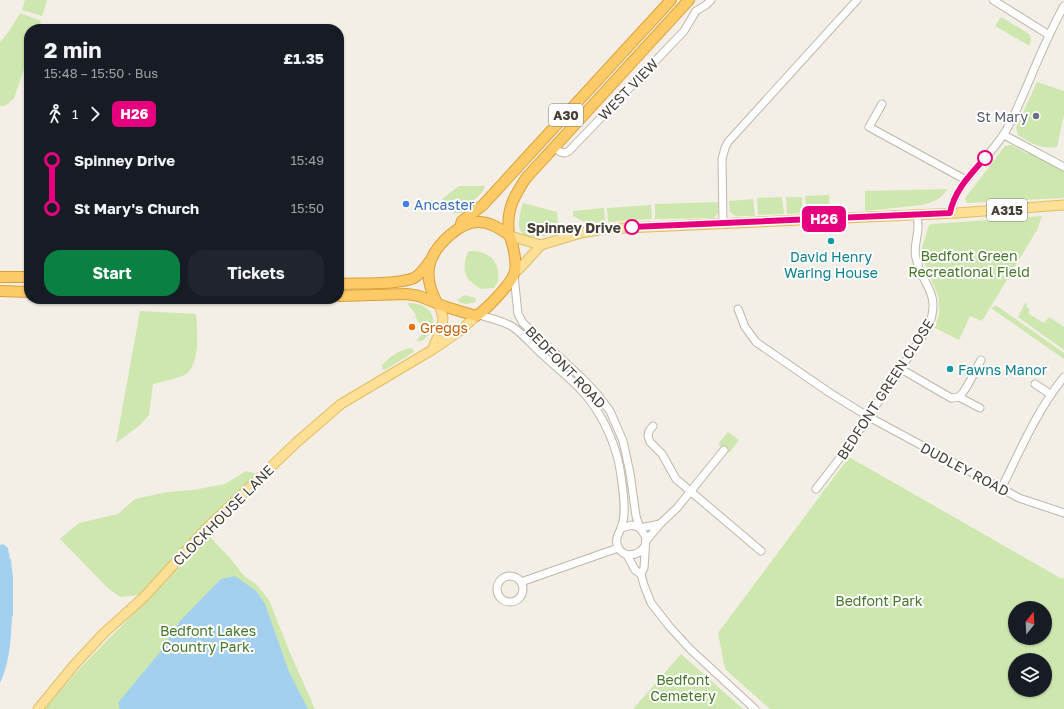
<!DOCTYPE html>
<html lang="en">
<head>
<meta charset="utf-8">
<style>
	:root { --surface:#171b24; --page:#20242c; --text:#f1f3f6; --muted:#9ea1a6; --accent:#0b8043 }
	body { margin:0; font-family:"Golos Text",sans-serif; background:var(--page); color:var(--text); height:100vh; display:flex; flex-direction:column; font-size:15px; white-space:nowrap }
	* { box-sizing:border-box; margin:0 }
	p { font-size:13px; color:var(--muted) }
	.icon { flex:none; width:22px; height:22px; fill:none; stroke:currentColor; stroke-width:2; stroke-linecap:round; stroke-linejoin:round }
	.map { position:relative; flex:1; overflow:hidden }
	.sheet { position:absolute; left:24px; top:24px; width:320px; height:280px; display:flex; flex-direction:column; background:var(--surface); border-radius:16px; box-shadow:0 1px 3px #0004 }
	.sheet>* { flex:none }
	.badge { padding:0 8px; border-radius:6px; font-size:14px; line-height:26px }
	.needle { width:26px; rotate:18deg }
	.buttons { position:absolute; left:1008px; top:601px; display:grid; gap:8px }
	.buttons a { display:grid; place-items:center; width:44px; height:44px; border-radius:50%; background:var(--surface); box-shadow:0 1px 3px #0004; font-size:20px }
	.map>.badge { position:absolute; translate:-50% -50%; box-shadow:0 0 0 2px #fff }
	.legs { display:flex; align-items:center; gap:6px; height:44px; padding:0 20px; font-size:13px }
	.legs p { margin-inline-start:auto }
	.headline { display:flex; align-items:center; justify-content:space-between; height:68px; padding:0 20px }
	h1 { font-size:22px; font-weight:700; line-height:30px }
	.action { display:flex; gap:8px; margin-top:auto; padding:8px 20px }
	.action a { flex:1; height:46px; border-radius:16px; background:var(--accent); color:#fff; font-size:16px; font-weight:700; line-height:46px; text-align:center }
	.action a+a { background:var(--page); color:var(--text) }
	ul { padding:0 20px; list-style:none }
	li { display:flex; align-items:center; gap:14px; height:48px; font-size:15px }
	li i { display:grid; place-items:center; width:6px; height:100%; margin:0 5px; background:currentColor }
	li i::after { content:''; width:10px; height:10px; margin:-5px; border:3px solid; border-radius:50%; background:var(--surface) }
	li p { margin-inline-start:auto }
	li:first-child i { background:linear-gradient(#0000 50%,currentColor 0) }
	li:last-child i { background:linear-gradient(currentColor 50%,#0000 0) }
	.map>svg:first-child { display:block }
	.green { fill:#cee7af; fill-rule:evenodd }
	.water { fill:#a3d0ef }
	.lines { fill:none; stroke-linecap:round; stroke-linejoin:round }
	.minor-casing { stroke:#beb7a9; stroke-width:9 }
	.major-casing { stroke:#e2bd65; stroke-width:11 }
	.highway-casing { stroke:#db9f38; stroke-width:12 }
	.minor { stroke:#fff; stroke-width:7 }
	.major { stroke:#fddf95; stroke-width:9 }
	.highway { stroke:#fccb68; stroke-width:10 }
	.line-1-casing { stroke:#fff; stroke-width:9 }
	.line-1 { stroke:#e6007e; stroke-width:6 }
	.worship-dot { fill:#6b7280; stroke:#fff; stroke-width:1.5 }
	.stop-1-dot { fill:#fff; stroke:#e6007e; stroke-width:2 }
	.shop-dot { fill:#3f7fe0; stroke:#fff; stroke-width:1.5 }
	.culture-dot { fill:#0f9aa8; stroke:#fff; stroke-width:1.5 }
	.food-dot { fill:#e8710a; stroke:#fff; stroke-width:1.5 }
	.labels { text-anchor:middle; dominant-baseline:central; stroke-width:4; stroke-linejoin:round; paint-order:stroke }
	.shield { fill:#fff; stroke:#7e7972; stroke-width:1 }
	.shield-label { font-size:13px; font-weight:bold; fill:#463f36 }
	.street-label { font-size:14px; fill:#463f36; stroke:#fff }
	.worship-label { font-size:14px; fill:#5b616d; stroke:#fff; text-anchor:end }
	.shop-label { font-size:14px; fill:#366cbe; stroke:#fff; text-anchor:start }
	.stop-label { font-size:14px; font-weight:bold; fill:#463f36; stroke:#fff; text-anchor:end }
	.park-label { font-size:14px; fill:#477729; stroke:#fff }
	.culture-label { font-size:14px; fill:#0d838f; stroke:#fff }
	.food-label { font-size:14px; fill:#c56008; stroke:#fff; text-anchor:start }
</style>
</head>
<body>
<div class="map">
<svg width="1064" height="709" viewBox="0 0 1064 709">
	<rect width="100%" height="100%" fill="#f3efe6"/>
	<g class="green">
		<polygon points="25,0 47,0 42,16 22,10"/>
		<polygon points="20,13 41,21 39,29 29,29 29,55 14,98 5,106 0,106 0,42 10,30"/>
		<polygon points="1001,17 1029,34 1031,38 1030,46 995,26"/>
		<path d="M 1037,82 L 1064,91 L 1064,115 L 1057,147 C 1040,149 1032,144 1018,135 L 1016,128 Z"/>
		<polygon points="1012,145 1028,154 1029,152 1064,171 1064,198 967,203 965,199 966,197 1005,146"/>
		<path d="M 459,186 L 485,186 L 483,191 L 462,213 C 452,215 448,207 442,199 Z"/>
		<polygon points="948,189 939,199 923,205 865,211 865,191"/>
		<polygon points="829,195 830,213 807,214 805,196"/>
		<polygon points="782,197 784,214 758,215 757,198"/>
		<polygon points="786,197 802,197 802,213 787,214"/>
		<polygon points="753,199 755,216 735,216 730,212 729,201"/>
		<polygon points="718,202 718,213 714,218 655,219 655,204"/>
		<path d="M 523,203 L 557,212 L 559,232 C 530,241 510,241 523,203 Z"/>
		<polygon points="651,205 652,219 608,222 607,208"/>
		<polygon points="604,208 605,222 586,223 573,216 573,211"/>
		<polygon points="1042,216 1037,230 982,321 970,316 959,340 935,328 939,314 939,298 922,257 921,251 929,225 932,224"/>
		<path d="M 469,251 C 484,251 494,255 498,270 C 498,273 499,277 498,280 C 498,282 495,286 494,288 L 480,289 C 477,286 473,284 470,281 C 462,273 464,259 469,251 Z"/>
		<polygon points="464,295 475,298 476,302 466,304 459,302 458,300"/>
		<path d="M 407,303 C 433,302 443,324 422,341 L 416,341 L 424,332 L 415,316 L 416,315 Z"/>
		<polygon points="1025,303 1027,304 1026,306 1029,309 1029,314 1044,323 1049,317 1064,327 1064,350 1018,317"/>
		<polygon points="995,306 997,306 1064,353 1064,359 991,308"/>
		<path d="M 140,311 L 196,314 C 197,331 201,362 186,374 C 180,378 161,382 153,384 L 149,415 L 139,426 L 116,443 Z"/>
		<path d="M 411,348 L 413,349 L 414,352 L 385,370 L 382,369 L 382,365 C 390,357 400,349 411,348 Z"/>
		<polygon points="728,432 739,440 729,453 718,444"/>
		<path d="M 849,457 L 1062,579 L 1064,577 L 1064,709 L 770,709 L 725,669 L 718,633 ZM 1015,608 L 1045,608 L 1045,638 L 1015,638 ZM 1015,660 L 1045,660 L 1045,690 L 1015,690 Z"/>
		<polygon points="246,471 258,474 139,595 120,597 108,588 60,539 79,523 118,514 135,499 167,492 193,490 225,484"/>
		<polygon points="208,535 230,558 244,576 256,584 269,600 290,653 315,709 44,709 81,667 148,599"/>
		<polygon points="681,654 743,709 633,709"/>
	</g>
	<g class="water">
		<path d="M 3,544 L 8,548 L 10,559 L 12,560 L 11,561 L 13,577 L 13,616 L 12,616 C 11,639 10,662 0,683 L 0,545 Z"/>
		<polygon points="235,576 256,591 265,604 289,672 308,709 120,709 118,703 160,652 180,621 221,579"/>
	</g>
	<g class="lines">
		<defs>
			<g id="minor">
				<polyline points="993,0 1049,35"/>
				<polyline points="882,104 869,127 966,180"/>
				<polyline points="1004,135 1064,167"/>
				<polyline points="554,147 560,152 565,153 569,151 684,31 696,11 706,5 711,0"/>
				<path d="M 950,213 C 955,186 979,167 995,146 C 1008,131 1015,113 1023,95 C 1036,65 1048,34 1064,6"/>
				<polyline points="723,223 722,159 725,148 728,142 857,0"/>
				<polyline points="514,275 518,314 523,323 582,378 597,394 610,411 623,441 630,473 636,516 640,528 646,537 644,568 641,574 644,585 651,603 669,626 690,649 755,709"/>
				<polyline points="738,309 745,327 756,342 830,393 869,417 1019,498 1064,513"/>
				<path d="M 479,315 C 489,318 503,321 513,327 C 524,335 534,347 544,356 C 559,370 576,383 588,398 C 605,419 618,450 621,476 C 623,490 627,515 621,528 C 619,534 615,537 617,544 C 621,559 638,557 645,546"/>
				<path d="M 901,369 L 951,398 C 955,398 957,398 960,396 C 968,388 975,370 981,360"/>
				<polyline points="1035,384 1050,394"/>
				<polyline points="959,397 980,408"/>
				<polyline points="653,426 649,431 648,436 650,442 662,454 676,479 761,551"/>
				<path d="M 816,489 L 846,450 L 929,326 C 941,291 923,288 916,258 C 913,248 918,237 918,227 C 918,223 917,218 918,214"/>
				<path d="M 1001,489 C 1020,451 1037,410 1064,377"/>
				<polyline points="621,528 632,525 640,528"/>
				<polyline points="640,528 660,524"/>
				<polyline points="646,541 660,524 677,508 724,450"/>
				<polyline points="627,555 635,570 641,574"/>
				<circle cx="510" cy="589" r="13"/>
				<polyline points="521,582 618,548"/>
			</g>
			<g id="major">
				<polyline points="510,236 541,245 581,233 604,229 957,213 1064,205"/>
				<polyline points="515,272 521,267 541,245"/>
				<polyline points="432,350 442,327 443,318 439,304"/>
				<polyline points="38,709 75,664 104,633 144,597 207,528 297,442 341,404 432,350 461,330 476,316"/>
			</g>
			<g id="highway">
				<polyline points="461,224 462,221 483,205 671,0"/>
				<path d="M 509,235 C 506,210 513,198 526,178 L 689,0"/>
				<polyline points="0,277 29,277"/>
				<path d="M 339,284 C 358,283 398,285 414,278 C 421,274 425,268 429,262"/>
				<polyline points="0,291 29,292"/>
				<path d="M 339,296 L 407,294 L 419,296 L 446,307 L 476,316 C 486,310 510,285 514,274 C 518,266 513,243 509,235 C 499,228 490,222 478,222 C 467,222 458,228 450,235 C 427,255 422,275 437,303"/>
			</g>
		</defs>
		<use href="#minor" class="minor-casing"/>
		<use href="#major" class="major-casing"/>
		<use href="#highway" class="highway-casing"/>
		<use href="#minor" class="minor"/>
		<use href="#major" class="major"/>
		<use href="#highway" class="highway"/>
	</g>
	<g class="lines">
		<defs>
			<path id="line-1" d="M 632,227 L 950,213 C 954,191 970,175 985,158"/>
		</defs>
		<use href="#line-1" class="line-1-casing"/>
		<use href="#line-1" class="line-1"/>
	</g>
	<circle class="worship-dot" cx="1036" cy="116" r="4"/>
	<g class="stop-1-dot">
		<circle cx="985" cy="158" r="7"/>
		<circle cx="632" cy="227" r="7"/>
	</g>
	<circle class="shop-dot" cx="406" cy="204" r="4"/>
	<g class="culture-dot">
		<circle cx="831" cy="241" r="4"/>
		<circle cx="950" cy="369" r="4"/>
	</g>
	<circle class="food-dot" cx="412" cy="327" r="4"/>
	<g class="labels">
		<g class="shield">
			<rect x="549" y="104" width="34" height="22" rx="3"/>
			<rect x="987" y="199" width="40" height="22" rx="3"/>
		</g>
		<g class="shield-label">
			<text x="566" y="115">A30</text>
			<text x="1007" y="210">A315</text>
		</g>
		<g class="street-label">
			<text transform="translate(628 89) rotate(-46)">WEST VIEW</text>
			<text transform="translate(566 367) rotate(46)">BEDFONT ROAD</text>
			<text transform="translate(885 389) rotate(-57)">BEDFONT GREEN CLOSE</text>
			<text transform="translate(965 469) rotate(28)">DUDLEY ROAD</text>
			<text transform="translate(223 515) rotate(-45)">CLOCKHOUSE LANE</text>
		</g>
		<g class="worship-label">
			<text x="1028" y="116">St Mary</text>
		</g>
		<g class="shop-label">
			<text x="414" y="204">Ancaster</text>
		</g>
		<g class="stop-label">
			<text x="621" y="227">Spinney Drive</text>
		</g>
		<g class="park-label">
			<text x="969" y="255">Bedfont Green<tspan x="969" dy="16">Recreational Field</tspan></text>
			<text x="879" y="600">Bedfont Park</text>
			<text x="208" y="630">Bedfont Lakes<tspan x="208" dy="16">Country Park.</tspan></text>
			<text x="683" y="679">Bedfont<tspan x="683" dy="16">Cemetery</tspan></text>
		</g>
		<g class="culture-label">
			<text x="831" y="256">David Henry<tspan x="831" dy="16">Waring House</tspan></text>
			<text x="958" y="369" text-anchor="start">Fawns Manor</text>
		</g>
		<g class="food-label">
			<text x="420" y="327">Greggs</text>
		</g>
	</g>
</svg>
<div class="buttons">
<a><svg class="needle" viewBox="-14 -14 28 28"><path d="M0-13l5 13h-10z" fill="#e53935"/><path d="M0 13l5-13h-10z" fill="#9ea1a6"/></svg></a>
<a><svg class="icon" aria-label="layers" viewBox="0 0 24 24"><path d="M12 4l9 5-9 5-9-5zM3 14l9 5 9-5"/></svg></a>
</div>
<b class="badge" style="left:824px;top:219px;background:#e6007e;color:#fff">H26</b>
<section class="sheet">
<div class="headline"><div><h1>2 min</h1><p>15:48 – 15:50 · Bus</p></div><b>£1.35</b></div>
<div class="legs"><svg class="icon" aria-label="walk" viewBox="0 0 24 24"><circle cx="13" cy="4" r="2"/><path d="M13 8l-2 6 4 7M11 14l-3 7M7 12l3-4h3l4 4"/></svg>1<svg class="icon" aria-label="forward" viewBox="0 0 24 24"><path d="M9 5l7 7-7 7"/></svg><b class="badge" style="background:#e6007e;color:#fff">H26</b></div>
<ul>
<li><i style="color:#e6007e"></i><b>Spinney Drive</b><p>15:49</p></li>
<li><i style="color:#e6007e"></i><b>St Mary's Church</b><p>15:50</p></li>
</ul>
<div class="action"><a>Start</a><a>Tickets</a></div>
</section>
</div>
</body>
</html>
